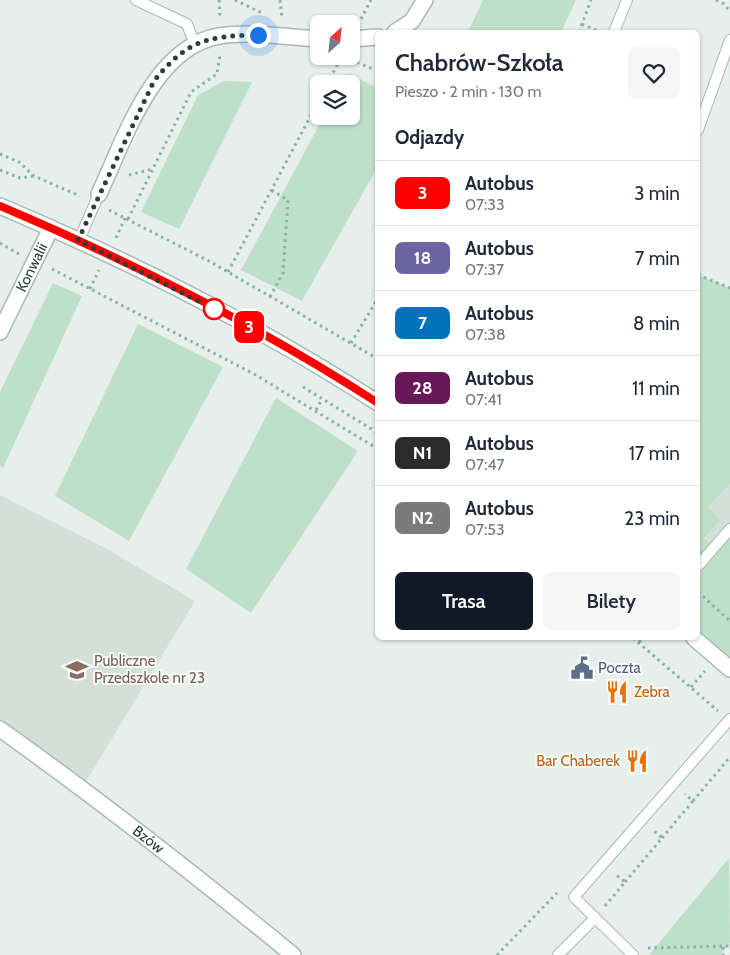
<!DOCTYPE html>
<html lang="pl">
<head>
<meta charset="utf-8">
<style>
	:root { --surface:#fff; --page:#f6f6f7; --text:#1f2937; --muted:#747a83; --line:#e0e1e3; --accent:#111827 }
	body { margin:0; font-family:Cabin,sans-serif; background:var(--page); color:var(--text); height:100vh; display:flex; flex-direction:column; font-size:19px; white-space:nowrap }
	* { box-sizing:border-box; margin:0 }
	p { font-size:16px; color:var(--muted) }
	.icon { flex:none; width:28px; height:28px; fill:none; stroke:currentColor; stroke-width:2; stroke-linecap:round; stroke-linejoin:round }
	.map { position:relative; flex:1; overflow:hidden }
	.sheet { position:absolute; left:375px; top:30px; width:325px; height:610px; display:flex; flex-direction:column; background:var(--surface); border-radius:8px; box-shadow:0 1px 4px #0004 }
	.sheet>* { flex:none }
	.badge { padding:0 10px; border-radius:8px; font-size:18px; line-height:32px }
	.needle { width:32px; rotate:27deg }
	.fabs { position:absolute; left:310px; top:15px; display:grid; gap:10px }
	.fabs a { display:grid; place-items:center; width:50px; height:50px; border-radius:8px; background:var(--surface); box-shadow:0 1px 4px #0004; font-size:25px }
	.you { position:absolute; width:25px; height:25px; margin:-12px; border:4px solid #fff; border-radius:50%; background:#1a73e8; box-shadow:0 0 0 8px #1a73e833 }
	.map>.badge { position:absolute; translate:-50% -50%; box-shadow:0 0 0 2px #fff }
	h2 { padding:0 20px; font-size:19px; line-height:45px }
	.round { display:grid; place-items:center; flex:none; width:52px; height:52px; border-radius:8px; background:var(--page) }
	.overview { display:flex; align-items:center; justify-content:space-between; height:85px; padding:0 20px }
	h1 { font-size:24px; font-weight:600; line-height:38px }
	.action { display:flex; gap:10px; margin-top:auto; padding:10px 20px }
	.action a { flex:1; height:58px; border-radius:8px; background:var(--accent); color:#fff; font-size:20px; font-weight:600; line-height:58px; text-align:center }
	.action a+a { background:var(--page); color:var(--text) }
	ul { padding:0; list-style:none }
	li { display:flex; align-items:center; gap:15px; height:65px; padding:0 20px; border-top:1px solid var(--line) }
	li div { flex:1 }
	li b { display:block; font-size:19px }
	li em { font-style:normal }
	li .badge { min-width:55px; font-weight:700; text-align:center }
	.map>svg:first-child { display:block }
	.built { fill:#d4dfda }
	.green { fill:#bfe0c8 }
	.lines { fill:none; stroke-linecap:round; stroke-linejoin:round }
	.lane-casing { stroke:#a8b8b2; stroke-width:12 }
	.street-casing { stroke:#a8b8b2; stroke-width:18 }
	.secondary-casing { stroke:#a4bbb3; stroke-width:18 }
	.path { stroke:#86b3a5; stroke-width:3; stroke-dasharray:2.5 4; stroke-linecap:butt }
	.lane { stroke:#fff; stroke-width:10 }
	.street { stroke:#fff; stroke-width:15 }
	.secondary { stroke:#fff; stroke-width:15 }
	.line-casing { stroke:#fff; stroke-width:11 }
	.line { stroke:#f00; stroke-width:8 }
	.walk { stroke:#24423a; stroke-width:5; stroke-dasharray:0 9 }
	.stop-dot { fill:#fff; stroke:#f00; stroke-width:2.5 }
	.labels { text-anchor:middle; dominant-baseline:central; stroke-width:4; stroke-linejoin:round; paint-order:stroke }
	.street-label { font-size:15px; fill:#24423a; stroke:#f7fbf9 }
	.education-label { font-size:15px; fill:#785e54; stroke:#f7fbf9; text-anchor:start }
	.service-label { font-size:15px; fill:#4e5e75; stroke:#f7fbf9; text-anchor:start }
	.food-label { font-size:15px; fill:#c56008; stroke:#f7fbf9; text-anchor:start }
</style>
</head>
<body>
<div class="map">
<svg width="730" height="955" viewBox="0 0 730 955">
	<rect width="100%" height="100%" fill="#e6efeb"/>
	<g class="built">
		<polygon points="730,484 730,540 722,537 713,546 704,538 721,520 708,507"/>
		<polygon points="0,495 107,549 195,601 82,788 0,729"/>
	</g>
	<g class="green">
		<polygon points="483,0 576,0 561,32 468,32"/>
		<polygon points="348,73 377,88 377,168 302,301 241,270 324,116 351,116 351,84 342,84"/>
		<polygon points="224,81 252,82 179,229 141,212 198,95"/>
		<polygon points="698,275 730,288 730,484 708,507 721,520 704,538 713,546 722,537 730,540 730,669 698,638"/>
		<polygon points="53,283 82,296 3,468 0,466 0,392"/>
		<polygon points="138,324 223,367 129,541 55,496"/>
		<polygon points="276,398 358,451 251,613 186,569"/>
		<polygon points="729,858 730,943 720,955 649,955"/>
	</g>
	<g class="lines">
		<defs>
			<g id="lane">
				<polyline points="136,0 187,24 195,45"/>
				<polyline points="614,32 627,0"/>
				<polyline points="698,130 730,40"/>
				<polyline points="79,240 99,194"/>
				<polyline points="698,566 730,529"/>
				<polyline points="558,955 595,918"/>
				<polyline points="633,955 574,897 730,719"/>
			</g>
			<g id="street">
				<polyline points="395,32 412,21 425,0"/>
				<polyline points="351,39 378,37"/>
				<path d="M 99,194 C 124,141 153,47 219,36 C 251,31 287,37 319,39"/>
				<path id="s1" d="M 0,332 L 51,228"/>
				<path id="s2" d="M 0,729 C 101,801 198,877 293,955"/>
			</g>
			<g id="secondary">
				<path d="M 0,206 C 130,261 259,326 378,403"/>
				<polyline points="694,638 730,669"/>
			</g>
		</defs>
		<use href="#lane" class="lane-casing"/>
		<use href="#street" class="street-casing"/>
		<use href="#secondary" class="secondary-casing"/>
		<g class="path">
			<polyline points="219,0 220,17"/>
			<polyline points="235,0 264,14"/>
			<polyline points="280,0 282,18"/>
			<polyline points="716,0 724,4 730,11"/>
			<polyline points="361,19 371,0"/>
			<polyline points="582,24 598,31"/>
			<polyline points="579,32 591,0"/>
			<polyline points="351,60 378,71"/>
			<polyline points="327,84 342,56"/>
			<polyline points="0,154 19,162 34,176 80,196"/>
			<polyline points="0,170 20,178 34,176"/>
			<polyline points="129,175 152,169"/>
			<polyline points="109,210 209,261 378,359"/>
			<polyline points="128,219 191,92 217,74 220,55"/>
			<polyline points="116,238 125,218"/>
			<polyline points="0,243 19,254"/>
			<polyline points="52,269 254,374 378,449"/>
			<polyline points="228,272 319,100"/>
			<polyline points="698,275 730,288"/>
			<polyline points="90,289 99,270"/>
			<polyline points="270,297 283,273 288,200 271,190"/>
			<polyline points="351,343 378,298"/>
			<polyline points="303,387 378,433"/>
			<polyline points="316,410 322,399"/>
			<polyline points="698,592 730,621"/>
			<polyline points="633,638 718,711"/>
			<polyline points="639,642 644,638"/>
			<polyline points="691,687 705,671"/>
			<polyline points="693,801 730,757"/>
			<polyline points="662,838 693,801 685,794"/>
			<polyline points="625,882 662,838 653,830"/>
			<polyline points="605,906 625,882 615,874"/>
			<polyline points="723,947 723,955"/>
			<polyline points="648,948 730,946"/>
			<polyline points="497,955 557,893"/>
		</g>
		<use href="#lane" class="lane"/>
		<use href="#street" class="street"/>
		<use href="#secondary" class="secondary"/>
	</g>
	<g class="lines">
		<defs>
			<path id="line" d="M 0,206 C 130,261 259,326 378,403"/>
		</defs>
		<use href="#line" class="line-casing"/>
		<use href="#line" class="line"/>
		<path class="walk" d="M 214,309 L 78,240 L 154,81 C 187,40 207,36 258,35"/>
	</g>
	<defs>
		<symbol id="civic-bare" viewBox="-9 -9 18 18"><path d="M-.6-6.5H3V-4.5H.6V-3L4-1V1h2V6H-6V1h2V-1L-.6-3ZM-1.2 2.5V6h2.4V2.5Z" fill="#5c6f8a" stroke="#f7fbf9" stroke-width="2.5" paint-order="stroke"/></symbol>
		<symbol id="school-bare" viewBox="-9 -9 18 18"><path d="M0-5L7-2L0 1L-7-2ZM-4 1L0 2.5L4 1V4Q0 6-4 4Z" fill="#8d6e63" stroke="#f7fbf9" stroke-width="2.5" paint-order="stroke"/></symbol>
		<symbol id="restaurant-bare" viewBox="-9 -9 18 18"><path d="M-5-6h1v4h1v-4h1v4h1v-4h1v5L-1.5 .5V6h-2V.5L-5-1ZM5-6V6H3V1.5H1.5Q1.5-4 5-6Z" fill="#e8710a" stroke="#f7fbf9" stroke-width="2.5" paint-order="stroke"/></symbol>
	</defs>
	<g fill-rule="evenodd">
		<use href="#civic-bare" x="566" y="652" width="32" height="32"/>
		<use href="#school-bare" x="61" y="654" width="32" height="32"/>
		<use href="#restaurant-bare" x="601" y="676" width="32" height="32"/>
		<use href="#restaurant-bare" x="621" y="745" width="32" height="32"/>
	</g>
	<circle class="stop-dot" cx="214" cy="309" r="10"/>
	<g class="labels">
		<g class="street-label">
			<text stroke="none"><textPath href="#s1" startOffset="72">Konwalii</textPath></text>
			<text stroke="none"><textPath href="#s2" startOffset="185">Bzów</textPath></text>
		</g>
		<g class="education-label">
			<text x="94" y="661">Publiczne<tspan x="94" dy="17">Przedszkole nr 23</tspan></text>
		</g>
		<g class="service-label">
			<text x="598" y="668">Poczta</text>
		</g>
		<g class="food-label">
			<text x="634" y="692">Zebra</text>
			<text x="620" y="761" text-anchor="end">Bar Chaberek</text>
		</g>
	</g>
</svg>
<div class="fabs">
<a><svg class="needle" viewBox="-14 -14 28 28"><path d="M0-13l5 13h-10z" fill="#e53935"/><path d="M0 13l5-13h-10z" fill="#747a83"/></svg></a>
<a><svg class="icon" aria-label="layers" viewBox="0 0 24 24"><path d="M12 4l9 5-9 5-9-5zM3 14l9 5 9-5"/></svg></a>
</div>
<div class="you" style="left:258px;top:35px"></div>
<b class="badge" style="left:249px;top:327px;background:#f00;color:#fff">3</b>
<section class="sheet">
<div class="overview"><div><h1>Chabrów-Szkoła</h1><p>Pieszo · 2 min · 130 m</p></div><a class="round"><svg class="icon" aria-label="heart" viewBox="0 0 24 24"><path d="M12 20l-8-8c-3-5 5-10 8-4 3-6 11-1 8 4z"/></svg></a></div>
<h2>Odjazdy</h2>
<ul>
<li><span class="badge" style="background:#f00;color:#fff">3</span><div><b>Autobus</b><p>07:33</p></div><em>3 min</em></li>
<li><span class="badge" style="background:#6c63a2;color:#fff">18</span><div><b>Autobus</b><p>07:37</p></div><em>7 min</em></li>
<li><span class="badge" style="background:#0072bc;color:#fff">7</span><div><b>Autobus</b><p>07:38</p></div><em>8 min</em></li>
<li><span class="badge" style="background:#681759;color:#fff">28</span><div><b>Autobus</b><p>07:41</p></div><em>11 min</em></li>
<li><span class="badge" style="background:#2b2b2b;color:#fff">N1</span><div><b>Autobus</b><p>07:47</p></div><em>17 min</em></li>
<li><span class="badge" style="background:#7a7a7a;color:#fff">N2</span><div><b>Autobus</b><p>07:53</p></div><em>23 min</em></li>
</ul>
<div class="action"><a>Trasa</a><a>Bilety</a></div>
</section>
</div>
</body>
</html>
